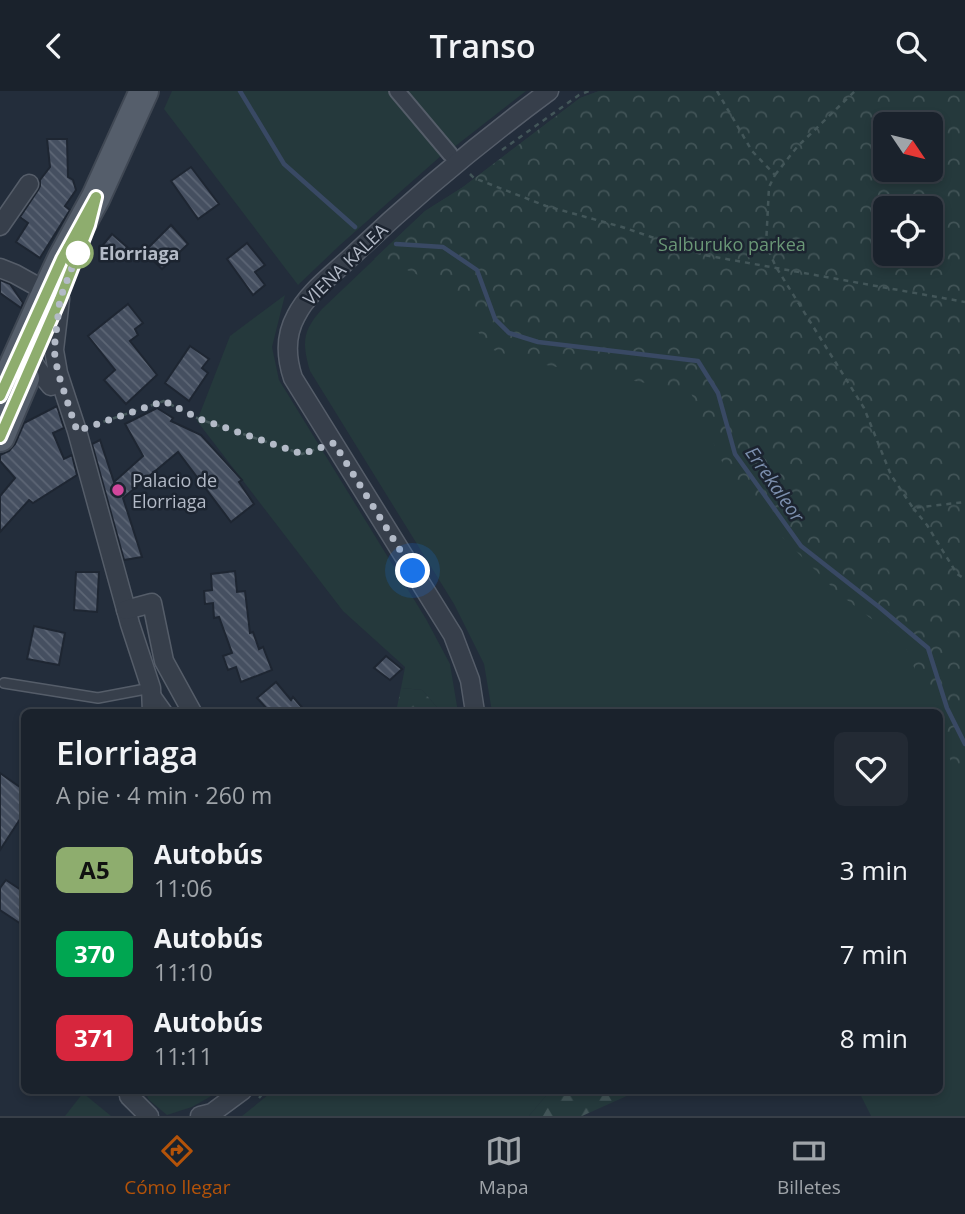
<!DOCTYPE html>
<html lang="es">
<head>
<meta charset="utf-8">
<style>
	:root { --surface:#1a222c; --page:#232a34; --text:#f1f3f6; --muted:#9fa4a9; --line:#383f48; --accent:#b45309 }
	body { margin:0; font-family:"Open Sans",sans-serif; background:var(--page); color:var(--text); height:100vh; display:flex; flex-direction:column; font-size:26px; white-space:nowrap }
	* { box-sizing:border-box; margin:0 }
	p { font-size:23px; color:var(--muted) }
	.icon { flex:none; width:38px; height:38px; fill:none; stroke:currentColor; stroke-width:2; stroke-linecap:round; stroke-linejoin:round }
	.map { position:relative; flex:1; overflow:hidden }
	.details { position:absolute; left:21px; top:618px; width:922px; height:385px; display:flex; flex-direction:column; background:var(--surface); border-radius:10px; box-shadow:0 4px 10px #0003,0 0 0 2px var(--line) }
	.details>* { flex:none }
	.badge { padding:0 14px; border-radius:10px; font-size:24px; line-height:46px }
	.needle { width:46px; rotate:125deg }
	.tools { position:absolute; left:873px; top:21px; display:grid; gap:14px }
	.tools a { display:grid; place-items:center; width:70px; height:70px; border-radius:10px; background:var(--surface); box-shadow:0 4px 10px #0003,0 0 0 2px var(--line); font-size:35px }
	.you { position:absolute; width:35px; height:35px; margin:-18px; border:5px solid #fff; border-radius:50%; background:#1a73e8; box-shadow:0 0 0 10px #1a73e833 }
	.map>.badge { position:absolute; translate:-50% -50%; box-shadow:0 0 0 4px #fff }
	.round { display:grid; place-items:center; flex:none; width:74px; height:74px; border-radius:10px; background:var(--page) }
	.summary { display:flex; align-items:center; justify-content:space-between; height:119px; padding:0 35px }
	h1 { font-size:33px; font-weight:600; line-height:52px }
	ul { padding:0; list-style:none }
	li { display:flex; align-items:center; gap:21px; height:84px; padding:0 35px }
	li div { flex:1 }
	li b { display:block; font-size:26px }
	li em { font-style:normal }
	li .badge { min-width:77px; font-weight:700; text-align:center }
	header { display:flex; justify-content:space-between; align-items:center; height:91px; padding:0 35px; background:var(--surface); font-size:32px; font-weight:600 }
	.tabs { display:flex; justify-content:space-around; align-items:center; height:98px; border-top:2px solid var(--line); background:var(--surface); font-size:19px; color:var(--muted) }
	.tabs a { display:grid; justify-items:center; gap:4px }
	.tabs .current { color:var(--accent) }
	.map>svg:first-child { display:block }
	.grass { fill:#25393c; fill-rule:evenodd }
	.forest { fill:url(#forest-firs) }
	.park { fill:url(#park-crowns); fill-rule:evenodd }
	.lines { fill:none; stroke-linecap:round; stroke-linejoin:round }
	.stream { stroke:#394964; stroke-width:4.5 }
	.building { fill:url(#building-back-hatch); stroke:#1e2632; stroke-width:2 }
	.service-casing { stroke:#555d69; stroke-width:12 }
	.pedestrian-casing { stroke:#555d69; stroke-width:18 }
	.minor-casing { stroke:#555d69; stroke-width:21 }
	.primary-casing { stroke:#404854; stroke-width:32 }
	.path { stroke:#435659; stroke-width:2.5; stroke-dasharray:5 5; stroke-linecap:butt }
	.service { stroke:#373f4b; stroke-width:9 }
	.pedestrian { stroke:#373f4b; stroke-width:14 }
	.minor { stroke:#373f4b; stroke-width:18 }
	.primary { stroke:#555e6b; stroke-width:28 }
	.line-casing { stroke:#fff; stroke-width:16 }
	.line { stroke:#8ead6e; stroke-width:10 }
	.walk { stroke:#b3bac7; stroke-width:7; stroke-dasharray:0 12.6 }
	.stop-dot { fill:#fff; stroke:#8ead6e; stroke-width:3.5 }
	.hotel-dot { fill:#d1479c; stroke:#1c2430; stroke-width:2.5 }
	.labels { text-anchor:middle; dominant-baseline:central; stroke-width:5; stroke-linejoin:round; paint-order:stroke }
	.park-label { font-size:18px; fill:#6a9776; stroke:#1c2430 }
	.stop-label { font-size:18px; font-weight:bold; fill:#b3bac7; stroke:#1c2430; text-anchor:start }
	.street-label { font-size:18px; fill:#b3bac7; stroke:#1c2430 }
	.poi-label { font-size:18px; fill:#b3bac7; stroke:#1c2430; text-anchor:start }
	.water-label { font-size:19px; font-style:italic; fill:#7c8fae; stroke:#1c2430 }
</style>
</head>
<body>
<header><svg class="icon" aria-label="back" viewBox="0 0 24 24"><path d="M15 5l-7 7 7 7"/></svg>Transo<svg class="icon" aria-label="search" viewBox="0 0 24 24"><circle cx="10" cy="10" r="6"/><path d="M15 15l6 6"/></svg></header>
<div class="map">
<svg width="965" height="1025" viewBox="0 0 965 1025">
	<defs>
		<pattern id="forest-firs" width="22" height="20" patternUnits="userSpaceOnUse" patternTransform="scale(1.75)"><rect width="22" height="20" fill="#25393c"/><path d="M5 1l3.5 6h-7zM16 11l3.5 6h-7z" fill="#425457"/></pattern>
		<pattern id="park-crowns" width="20" height="18" patternUnits="userSpaceOnUse" patternTransform="scale(1.75)"><rect width="20" height="18" fill="#25393c"/><path d="M2 6a3 3 0 1 1 6 0M12 15a3 3 0 1 1 6 0" fill="none" stroke="#425457"/></pattern>
		<pattern id="building-back-hatch" width="6" height="6" patternUnits="userSpaceOnUse" patternTransform="scale(1.75)"><rect width="6" height="6" fill="#454f60"/><path d="M-1 5l2 2M0 0l6 6M5-1l2 2" fill="none" stroke="#5d6675"/></pattern>
	</defs>
	<rect width="100%" height="100%" fill="#232d3b"/>
	<g class="grass">
		<polygon points="172,0 390,0 417,31 442,64 340,154 298,194 164,18"/>
		<polygon points="405,0 526,0 453,57 428,25"/>
		<path d="M 599,0 L 965,0 L 965,1025 L 871,1025 L 858,999 L 940,999 L 940,621 L 492,621 L 484,573 L 454,513 L 310,280 C 302,252 302,240 322,218 L 425,120 L 463,96 L 580,7 ZM 886,33 L 931,33 L 931,79 L 886,79 ZM 886,117 L 931,117 L 931,163 L 886,163 Z"/>
		<polygon points="285,204 272,256 279,289 426,528 450,573 458,621 441,621 422,599 401,597 405,576 343,520 197,330 230,245"/>
		<polygon points="144,999 222,999 192,1016 167,1024 149,1009"/>
		<polygon points="274,999 551,999 529,1025 242,1025"/>
		<polygon points="83,1002 111,1025 65,1025"/>
	</g>
	<g class="forest">
		<polygon points="401,597 422,599 441,621 396,621"/>
		<polygon points="551,999 640,999 582,1025 529,1025"/>
	</g>
	<path class="park" d="M 599,0 L 965,0 L 965,707 L 940,642 L 940,621 L 932,621 L 905,554 L 838,502 L 783,447 L 728,384 L 690,300 L 524,270 L 488,257 L 454,201 L 405,178 L 374,168 L 425,120 L 463,96 L 580,7 ZM 886,33 L 931,33 L 931,79 L 886,79 ZM 886,117 L 931,117 L 931,163 L 886,163 Z"/>
	<g class="lines">
		<g class="stream">
			<polyline points="240,0 284,73 355,136"/>
			<polyline points="396,153 443,156 477,179 495,228 509,242 538,251 698,270 718,302 735,363 801,455 879,516 928,557 947,617 965,653"/>
		</g>
	</g>
	<g class="building">
		<polygon points="47,48 67,48 68,86 73,89 76,99 65,115 70,119 40,167 16,151 28,132 20,126 38,99 40,95 40,89 50,76"/>
		<polygon points="191,76 219,113 198,128 171,90"/>
		<polygon points="171,134 188,153 162,178 144,161"/>
		<polygon points="112,143 127,156 118,170 102,155"/>
		<polygon points="247,152 265,174 255,181 265,194 253,204 227,168"/>
		<polygon points="0,189 10,193 23,212 21,217 0,202"/>
		<polygon points="128,213 143,232 135,238 138,244 130,250 157,284 126,313 104,289 115,279 88,245"/>
		<polygon points="190,255 209,268 202,277 208,282 189,310 165,292"/>
		<polygon points="57,315 64,337 53,342 64,368 72,364 77,384 33,412 29,409 0,441 0,405 15,387 0,370 0,364 9,360 15,353 24,332"/>
		<polygon points="157,317 173,327 171,330 201,344 242,389 239,391 254,413 231,431 178,361 123,407 142,466 124,469 92,353 100,349 114,391 143,365 125,333"/>
		<polygon points="235,480 237,501 245,500 250,542 253,541 259,558 263,556 272,579 241,591 236,576 228,579 223,565 232,562 219,526 214,527 213,512 205,513 204,500 212,499 211,483"/>
		<polygon points="76,481 99,481 97,521 74,519"/>
		<polygon points="34,535 65,542 59,574 27,568"/>
		<polygon points="386,565 402,578 390,589 374,577"/>
		<polygon points="276,591 291,609 293,606 306,621 270,621 257,607"/>
		<polygon points="0,682 24,699 24,722 0,759"/>
		<polygon points="6,789 24,801 24,835 0,819 0,797"/>
	</g>
	<g class="lines">
		<defs>
			<polyline id="service" points="4,592 98,607 151,597 168,621"/>
			<polyline id="pedestrian" points="397,0 450,63"/>
			<g id="minor">
				<polyline points="0,135 29,93"/>
				<polyline points="0,177 15,183 60,208 54,259 58,282 77,340 130,533 151,597 152,621"/>
				<path d="M 30,247 C 28,270 37,278 51,295"/>
				<polyline points="126,519 152,512 164,570 192,621"/>
				<path d="M 475,621 L 470,589 L 453,544 L 293,287 C 286,266 285,245 296,225 C 308,201 332,184 351,166 C 413,107 480,51 549,0"/>
				<polyline points="129,1005 149,1025"/>
				<polyline points="200,1025 212,1022 243,999"/>
			</g>
			<g id="primary">
				<polyline points="0,305 47,200 62,168 96,106 144,0"/>
				<polyline points="0,346 25,287"/>
			</g>
		</defs>
		<use href="#service" class="service-casing"/>
		<use href="#pedestrian" class="pedestrian-casing"/>
		<use href="#minor" class="minor-casing"/>
		<use href="#primary" class="primary-casing"/>
		<g class="path">
			<polyline points="717,0 752,60 775,84 769,96 766,154 776,176 864,317 891,384 913,417 965,411"/>
			<polyline points="502,59 579,4 589,0"/>
			<polyline points="470,83 474,87 546,115 622,136 704,164 965,211"/>
			<polyline points="775,84 797,56 855,0"/>
			<polyline points="94,334 164,310 199,328 302,363 317,358"/>
			<polyline points="913,417 927,434 957,483 965,488"/>
			<polyline points="259,1007 266,999"/>
		</g>
		<use href="#service" class="service"/>
		<use href="#pedestrian" class="pedestrian"/>
		<use href="#minor" class="minor"/>
		<use href="#primary" class="primary"/>
	</g>
	<g class="lines">
		<defs>
			<polyline id="line" points="0,305 62,168 96,106 89,134 60,208 0,346"/>
		</defs>
		<use href="#line" class="line-casing"/>
		<use href="#line" class="line"/>
		<polyline class="walk" points="78,162 79,158 60,208 54,259 58,282 77,340 164,310 200,328 302,363 334,352 413,480"/>
	</g>
	<circle class="stop-dot" cx="78" cy="162" r="14"/>
	<circle class="hotel-dot" cx="118" cy="399" r="7"/>
	<g class="labels">
		<g class="park-label">
			<text x="732" y="153">Salburuko parkea</text>
		</g>
		<g class="stop-label">
			<text x="99" y="162">Elorriaga</text>
		</g>
		<g class="street-label">
			<text transform="translate(345 173) rotate(-44)">VIENA KALEA</text>
		</g>
		<g class="poi-label">
			<text x="132" y="389">Palacio de<tspan x="132" dy="21">Elorriaga</tspan></text>
		</g>
		<g class="water-label">
			<text transform="translate(775 393) rotate(55)">Errekaleor</text>
		</g>
	</g>
</svg>
<div class="tools">
<a><svg class="needle" viewBox="-14 -14 28 28"><path d="M0-13l5 13h-10z" fill="#e53935"/><path d="M0 13l5-13h-10z" fill="#9fa4a9"/></svg></a>
<a><svg class="icon" aria-label="locate" viewBox="0 0 24 24"><circle cx="12" cy="12" r="6"/><path d="M12 2v4M12 18v4M2 12h4M18 12h4"/></svg></a>
</div>
<div class="you" style="left:413px;top:480px"></div>
<section class="details">
<div class="summary"><div><h1>Elorriaga</h1><p>A pie · 4 min · 260 m</p></div><a class="round"><svg class="icon" aria-label="heart" viewBox="0 0 24 24"><path d="M12 20l-8-8c-3-5 5-10 8-4 3-6 11-1 8 4z"/></svg></a></div>
<ul>
<li><span class="badge" style="background:#8ead6e;color:#111">A5</span><div><b>Autobús</b><p>11:06</p></div><em>3 min</em></li>
<li><span class="badge" style="background:#00a651;color:#fff">370</span><div><b>Autobús</b><p>11:10</p></div><em>7 min</em></li>
<li><span class="badge" style="background:#d7263d;color:#fff">371</span><div><b>Autobús</b><p>11:11</p></div><em>8 min</em></li>
</ul>
</section>
</div>
<nav class="tabs">
<a class="current"><svg class="icon" aria-label="directions" viewBox="0 0 24 24"><path d="M12 3l9 9-9 9-9-9zM9 14v-3h6M13 9l2 2-2 2"/></svg>Cómo llegar</a>
<a><svg class="icon" aria-label="map" viewBox="0 0 24 24"><path d="M3 6l6-2 6 2 6-2v14l-6 2-6-2-6 2zM9 4v14M15 6v14"/></svg>Mapa</a>
<a><svg class="icon" aria-label="tickets" viewBox="0 0 24 24"><path d="M3 7h18v10H3zM15 7v10"/></svg>Billetes</a>
</nav>
</body>
</html>
